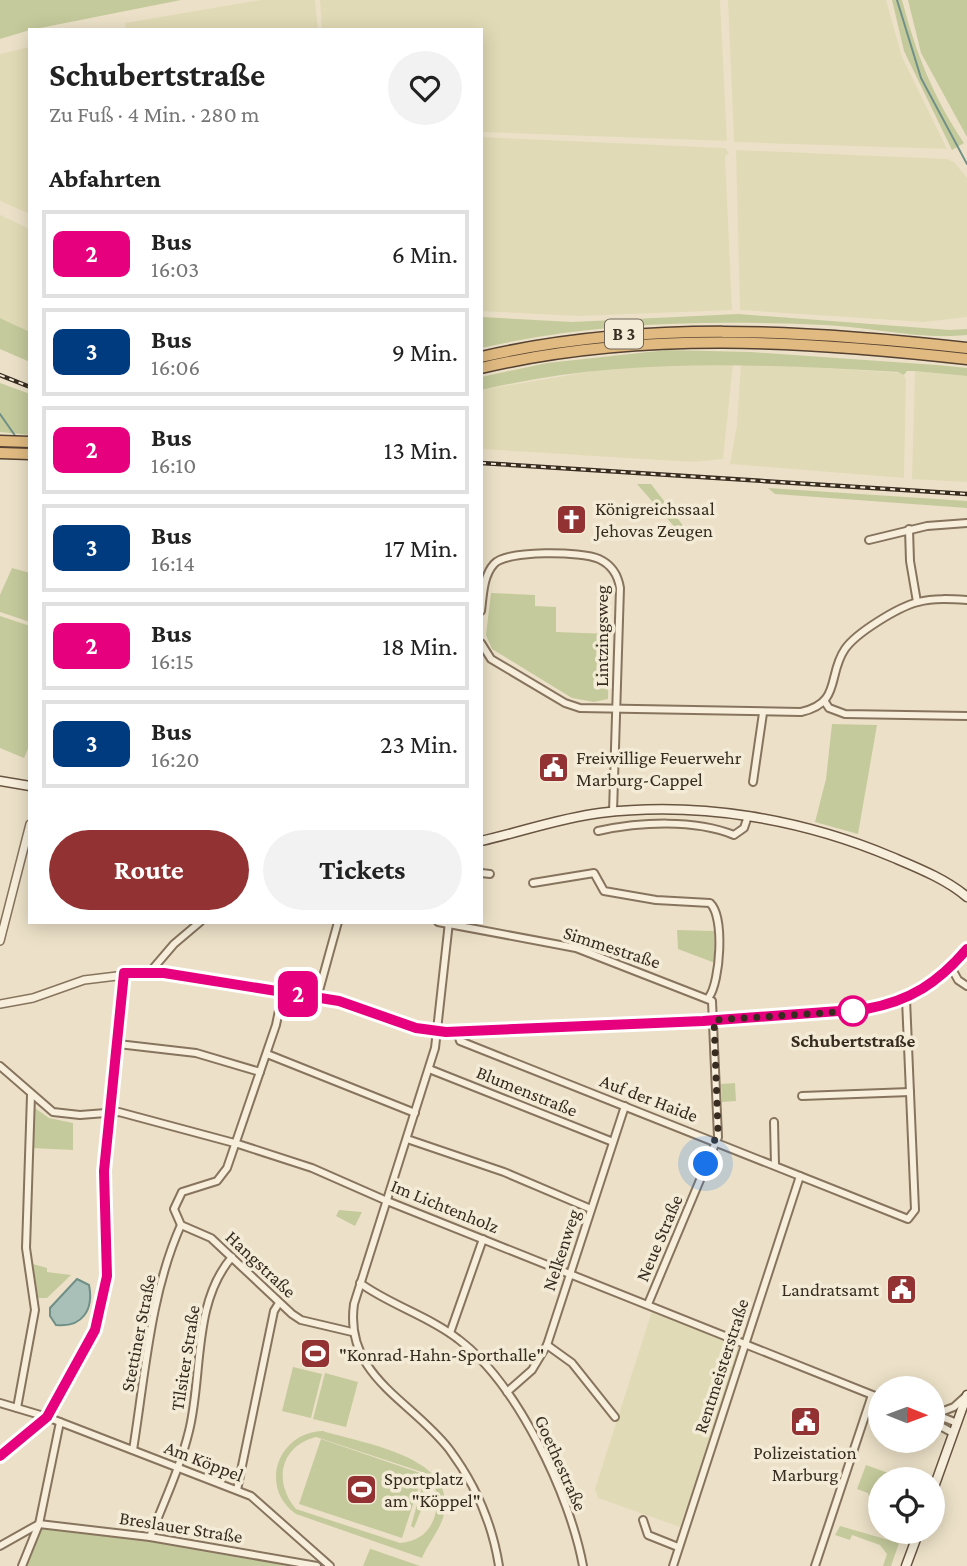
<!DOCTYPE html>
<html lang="de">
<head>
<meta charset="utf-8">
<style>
	:root { --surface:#fff; --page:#f2f2f2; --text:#222; --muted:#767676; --line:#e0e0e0; --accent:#933233 }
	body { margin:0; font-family:"Crimson Pro",serif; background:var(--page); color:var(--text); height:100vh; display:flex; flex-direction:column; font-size:26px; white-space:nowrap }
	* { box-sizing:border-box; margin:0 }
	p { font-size:23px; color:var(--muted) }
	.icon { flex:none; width:38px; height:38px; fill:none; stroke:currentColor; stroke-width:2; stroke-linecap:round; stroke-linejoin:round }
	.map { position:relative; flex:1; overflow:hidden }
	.drawer { position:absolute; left:28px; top:28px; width:455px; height:896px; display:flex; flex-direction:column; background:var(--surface); border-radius:0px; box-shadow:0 4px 18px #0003 }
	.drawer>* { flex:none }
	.badge { padding:0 14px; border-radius:10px; font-size:24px; line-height:46px }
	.needle { width:46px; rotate:91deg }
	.buttons { position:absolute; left:868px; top:1376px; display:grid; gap:14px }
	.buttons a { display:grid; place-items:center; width:77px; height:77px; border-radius:50%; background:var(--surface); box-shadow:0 4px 18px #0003; font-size:35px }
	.you { position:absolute; width:35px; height:35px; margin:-18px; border:5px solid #fff; border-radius:50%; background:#1a73e8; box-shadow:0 0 0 10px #1a73e833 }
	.map>.badge { position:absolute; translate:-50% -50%; box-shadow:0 0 0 4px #fff }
	h2 { padding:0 21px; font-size:26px; line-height:63px }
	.round { display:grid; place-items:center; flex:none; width:74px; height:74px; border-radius:37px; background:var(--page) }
	.summary { display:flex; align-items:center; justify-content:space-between; height:119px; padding:0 21px }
	h1 { font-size:33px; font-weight:700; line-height:52px }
	.primary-button { display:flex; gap:14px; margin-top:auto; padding:14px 21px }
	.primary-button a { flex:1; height:80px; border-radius:42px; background:var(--accent); color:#fff; font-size:28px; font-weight:700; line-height:80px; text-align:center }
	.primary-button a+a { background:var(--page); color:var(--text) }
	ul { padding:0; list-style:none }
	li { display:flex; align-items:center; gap:21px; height:88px; margin:0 14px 10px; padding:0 7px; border:4px solid var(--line); border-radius:0px }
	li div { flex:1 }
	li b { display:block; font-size:26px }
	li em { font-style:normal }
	li .badge { min-width:77px; font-weight:700; text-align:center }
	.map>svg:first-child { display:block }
	.farmland { fill:#e1dab6 }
	.green { fill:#c5ca9c; fill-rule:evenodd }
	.water { fill:#a9c0b9; stroke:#708f87; stroke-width:2 }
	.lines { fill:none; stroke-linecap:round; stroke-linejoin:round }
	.stream { stroke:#708f87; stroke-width:2 }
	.minor-casing { stroke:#87745e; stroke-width:10 }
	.tertiary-casing { stroke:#87745e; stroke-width:10 }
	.secondary-casing { stroke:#695541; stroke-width:11 }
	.trunk-casing { stroke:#554232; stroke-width:13 }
	.minor { stroke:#f7eedb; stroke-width:6 }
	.tertiary { stroke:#f7eedb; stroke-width:7 }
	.secondary { stroke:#f7eedb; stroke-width:8 }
	.trunk { stroke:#e0ba81; stroke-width:10 }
	.rail-casing { stroke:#382c21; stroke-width:4.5 }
	.rail { stroke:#f4ebd7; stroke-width:2; stroke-dasharray:5; stroke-linecap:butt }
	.line-casing { stroke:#fff; stroke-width:16 }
	.line { stroke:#e6007e; stroke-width:10 }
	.walk { stroke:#382c21; stroke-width:7; stroke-dasharray:0 12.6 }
	.stop-dot { fill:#fff; stroke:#e6007e; stroke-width:3.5 }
	.labels { text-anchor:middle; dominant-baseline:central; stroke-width:7; stroke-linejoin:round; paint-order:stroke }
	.shield { fill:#f4ebd7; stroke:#706558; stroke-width:2 }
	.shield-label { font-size:18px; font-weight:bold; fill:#382c21 }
	.poi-label { font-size:19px; fill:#382c21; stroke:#f4ebd7; text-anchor:start }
	.street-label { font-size:19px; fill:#382c21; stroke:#f4ebd7 }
	.stop-label { font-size:19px; font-weight:bold; fill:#382c21; stroke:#f4ebd7 }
</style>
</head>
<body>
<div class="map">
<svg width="967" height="1566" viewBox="0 0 967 1566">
	<rect width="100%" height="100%" fill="#ece1c8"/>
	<g class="farmland">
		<polygon points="261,0 315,0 318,30 126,30 125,23"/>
		<polygon points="320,0 720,0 727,141 481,132 481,30 322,30"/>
		<polygon points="728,0 886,0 902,57 947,149 734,142"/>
		<polygon points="30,47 30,214 0,201 0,54"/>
		<polygon points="481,137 725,148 729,153 725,156 732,310 579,316 481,311"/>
		<polygon points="736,150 947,159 954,162 967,178 967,317 924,322 740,310"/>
		<polygon points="0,215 30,229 30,332 0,318"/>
		<polygon points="741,363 902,373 906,379 904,478 730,464 737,425"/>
		<polygon points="733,364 723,459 693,462 481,449 481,390 622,366"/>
		<polygon points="915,371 967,376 967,482 912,479"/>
		<polygon points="652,1311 731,1340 739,1349 680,1527 598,1498 595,1489"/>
	</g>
	<g class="green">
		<polygon points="0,0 181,0 30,30 0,39"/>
		<path d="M 892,0 L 902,0 C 916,53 933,97 964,143 L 952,150 L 904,51 Z"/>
		<polygon points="908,0 967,0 967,137 921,53"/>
		<path d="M 738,314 L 950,330 L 967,329 L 967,335 C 921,340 871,327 824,325 C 708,320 595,322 481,348 L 481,317 L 572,322 Z"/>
		<polygon points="0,318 30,332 30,362 0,349"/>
		<path d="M 667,350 L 751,352 L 937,365 L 967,368 L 967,376 L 914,371 L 907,371 L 904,375 L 898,372 C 756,364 622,357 481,390 L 481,377 L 547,363 Z"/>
		<polygon points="0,383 30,394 30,435 0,432"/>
		<polygon points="637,484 651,484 685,528 679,532"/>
		<polygon points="768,488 967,501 967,508 775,494"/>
		<polygon points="12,568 30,573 30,622 0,612 0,595"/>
		<polygon points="491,593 535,595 535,606 556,607 556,632 609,634 608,699 594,702 572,698 492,649 486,635"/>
		<polygon points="0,616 30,626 30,744 24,758 0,748"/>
		<polygon points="832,724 877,725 858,834 815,822 826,779"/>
		<polygon points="677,930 714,931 715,963 678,949"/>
		<polygon points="735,1083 736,1101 722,1102 721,1084"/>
		<polygon points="32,1106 49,1118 73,1123 73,1150 31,1148"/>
		<polygon points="339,1210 362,1212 355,1226 336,1216"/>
		<polygon points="33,1264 47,1268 47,1272 71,1275 47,1298 38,1298"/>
		<polygon points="293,1367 322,1374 311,1418 282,1411"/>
		<polygon points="325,1373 358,1382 346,1427 313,1419"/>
		<path d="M 323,1431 C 364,1444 457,1456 444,1514 C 441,1529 428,1543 422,1558 L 296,1514 C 258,1487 278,1432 323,1431 ZM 316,1437 L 428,1474 L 431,1478 L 425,1476 L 411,1526 L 414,1528 L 433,1480 C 443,1507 434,1541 400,1543 L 296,1509 C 273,1482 280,1446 316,1437 Z"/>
		<polygon points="321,1439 423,1474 402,1538 299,1504"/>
		<polygon points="866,1465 902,1478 905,1472 911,1472 913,1479 880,1479 879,1506 871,1502 868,1493 857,1489"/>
		<polygon points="840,1526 899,1543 891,1566 883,1566 887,1554 880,1545 852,1535 850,1540 835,1535"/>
		<polygon points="44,1528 150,1540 298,1566 24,1566 40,1530"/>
		<polygon points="370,1549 371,1549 420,1566 363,1566"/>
	</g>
	<path class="water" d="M 77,1279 L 89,1285 C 94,1310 82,1328 56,1325 L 50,1316 L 50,1308 Z"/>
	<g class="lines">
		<g class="stream">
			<polyline points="897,0 921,78 967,164"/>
			<polyline points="0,414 16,437"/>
		</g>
		<defs>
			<g id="minor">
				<polyline points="909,529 910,561 917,602"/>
				<polyline points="869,540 927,526 967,523"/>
				<path d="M 481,611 C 483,596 483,576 494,564 C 506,550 582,551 599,559 C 612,565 618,575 620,588 L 613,812"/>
				<path d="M 481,643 L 491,659 L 565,703 L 580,708 L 801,712 C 842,703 827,675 845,649 C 856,633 898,607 918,602 C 934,598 951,599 967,600"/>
				<polyline points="825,702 829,708 845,714 967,716"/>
				<polyline points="753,782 763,713"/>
				<path d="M 598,831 C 640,822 694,819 734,835 L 744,828 L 748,816"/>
				<polyline points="481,873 490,874"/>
				<path d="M 533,883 L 594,873 L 604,891 L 656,900 L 710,903 C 725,917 720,982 709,997"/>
				<polyline points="438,922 576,948 712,1001 718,1137 648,1304"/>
				<path d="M 449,922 L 435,1048 L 354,1304 C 344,1376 411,1400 449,1449 C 476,1485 492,1522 499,1566"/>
				<polyline points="951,967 958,980 967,986"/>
				<polyline points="150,972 174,944 200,922"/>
				<polyline points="283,991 276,1025 227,1168 217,1181 182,1192 174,1209 181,1225 211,1238 292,1314 301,1320 352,1332"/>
				<polyline points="317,998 338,922"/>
				<polyline points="457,1031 460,1041 908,1219 915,1210 906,999"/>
				<polyline points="118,1044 196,1053 260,1072"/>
				<polyline points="267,1054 415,1113"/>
				<polyline points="0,1066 53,1112 80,1115 119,1112 238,1144 312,1168 387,1201 880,1398"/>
				<polyline points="429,1069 613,1142"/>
				<polyline points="802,1096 910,1092"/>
				<polyline points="774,1122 775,1165"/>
				<polyline points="407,1139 504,1172 591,1209"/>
				<path d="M 360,1283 C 390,1305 429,1316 458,1339 C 517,1383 570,1495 583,1566"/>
				<polyline points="450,1333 483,1239"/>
				<polyline points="547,1345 572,1363 615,1417"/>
				<polyline points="507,1392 532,1370 547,1345 625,1106"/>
				<polyline points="0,1403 47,1417 251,1496 330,1566"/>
				<polyline points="17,1408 35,1310 26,1248 31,1095"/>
				<polyline points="933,1415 954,1407 965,1397"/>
				<polyline points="937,1415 957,1423"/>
				<polyline points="933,1422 953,1433"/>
				<path d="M 133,1450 C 145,1376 150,1294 181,1225"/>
				<polyline points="0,1456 47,1417 95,1330 107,1276 105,1171 124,973"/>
				<polyline points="237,1490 274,1311 279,1303"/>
				<polyline points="643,1520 648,1535 678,1547"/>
				<path d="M 150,1537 C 164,1502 180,1468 189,1431 C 203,1376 192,1303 232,1257"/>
				<polyline points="0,1546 39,1524 150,1537 317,1566"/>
				<polyline points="22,1566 39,1524 60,1422"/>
				<polyline points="673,1566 800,1176"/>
				<polyline points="815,1566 872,1395"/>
			</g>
			<g id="tertiary">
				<polyline points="0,941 30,824"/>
				<polyline points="0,1004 33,998 84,980 150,972 339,1001 429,1032 703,1021 839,1013 891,1005 938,981 967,949"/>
			</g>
			<g id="secondary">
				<polyline points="0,781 30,786"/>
				<path d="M 481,841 C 521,832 560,818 600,813 C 699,801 802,819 892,857 C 918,868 946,879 967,897"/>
				<polyline points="933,1490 967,1395"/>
				<polyline points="906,1566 919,1531"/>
			</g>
			<g id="trunk">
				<path d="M 481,357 C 642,320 804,330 967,348"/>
				<path d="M 481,368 C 641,330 805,341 967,359"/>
				<polyline points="0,441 30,442"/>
				<polyline points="0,453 30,454"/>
			</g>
		</defs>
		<use href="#minor" class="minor-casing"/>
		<use href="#tertiary" class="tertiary-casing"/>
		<use href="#secondary" class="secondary-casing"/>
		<use href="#trunk" class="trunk-casing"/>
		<use href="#minor" class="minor"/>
		<use href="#tertiary" class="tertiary"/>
		<use href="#secondary" class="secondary"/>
		<use href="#trunk" class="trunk"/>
		<defs>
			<g id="rail">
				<polyline points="0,375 30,387"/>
				<polyline points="481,463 967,494"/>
			</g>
		</defs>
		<use href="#rail" class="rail-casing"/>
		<use href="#rail" class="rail"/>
	</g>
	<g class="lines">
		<defs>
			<path id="line" d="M 0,1456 L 47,1417 L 95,1330 L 107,1276 L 104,1171 L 124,973 L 164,973 L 339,1001 L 416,1028 L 446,1032 L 703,1021 L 866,1009 C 910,1001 938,983 967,949"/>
		</defs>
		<use href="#line" class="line-casing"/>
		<use href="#line" class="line"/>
		<polyline class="walk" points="706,1164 718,1131 714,1020 853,1011"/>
	</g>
	<defs>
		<symbol id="church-square" viewBox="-11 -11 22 22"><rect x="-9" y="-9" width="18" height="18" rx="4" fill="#933233" stroke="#f4ebd7"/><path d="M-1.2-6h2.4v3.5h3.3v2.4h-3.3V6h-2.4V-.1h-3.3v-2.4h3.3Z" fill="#fff"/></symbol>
		<symbol id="civic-square" viewBox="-11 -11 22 22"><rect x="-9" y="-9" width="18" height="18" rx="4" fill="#933233" stroke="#f4ebd7"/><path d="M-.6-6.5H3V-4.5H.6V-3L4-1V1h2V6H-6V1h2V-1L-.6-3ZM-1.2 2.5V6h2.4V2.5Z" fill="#fff"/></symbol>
		<symbol id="stadium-square" viewBox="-11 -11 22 22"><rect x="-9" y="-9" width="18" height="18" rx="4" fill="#933233" stroke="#f4ebd7"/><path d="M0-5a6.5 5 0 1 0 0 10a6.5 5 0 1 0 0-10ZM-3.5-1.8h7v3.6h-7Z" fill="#fff"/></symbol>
	</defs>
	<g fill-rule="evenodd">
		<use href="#church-square" x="554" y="502" width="35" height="35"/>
		<use href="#civic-square" x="536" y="750" width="35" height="35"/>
		<use href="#civic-square" x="884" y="1272" width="35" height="35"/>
		<use href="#stadium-square" x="298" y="1336" width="35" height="35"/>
		<use href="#civic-square" x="788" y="1404" width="35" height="35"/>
		<use href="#stadium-square" x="344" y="1472" width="35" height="35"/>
	</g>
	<circle class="stop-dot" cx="853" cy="1011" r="14"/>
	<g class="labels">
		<rect class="shield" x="605" y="319.5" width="38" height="29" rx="5"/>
		<g class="shield-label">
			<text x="624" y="334">B 3</text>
		</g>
		<g class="poi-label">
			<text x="595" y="508">Königreichssaal<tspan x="595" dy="22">Jehovas Zeugen</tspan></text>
			<text x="576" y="757">Freiwillige Feuerwehr<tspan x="576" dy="22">Marburg-Cappel</tspan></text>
			<text x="879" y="1289" text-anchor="end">Landratsamt</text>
			<text x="339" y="1354">"Konrad-Hahn-Sporthalle"</text>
			<text x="805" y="1452" text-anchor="middle">Polizeistation<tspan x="805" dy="22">Marburg</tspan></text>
			<text x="384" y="1478">Sportplatz<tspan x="384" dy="22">am "Köppel"</tspan></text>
		</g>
		<g class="street-label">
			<text transform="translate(601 636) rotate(-90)">Lintzingsweg</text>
			<text transform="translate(612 947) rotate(18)">Simmestraße</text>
			<text transform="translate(527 1091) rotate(22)">Blumenstraße</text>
			<text transform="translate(649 1098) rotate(21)">Auf der Haide</text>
			<text transform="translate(445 1206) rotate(22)">Im Lichtenholz</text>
			<text transform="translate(659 1238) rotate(-67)">Neue Straße</text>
			<text transform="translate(561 1250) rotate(-72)">Nelkenweg</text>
			<text transform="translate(261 1264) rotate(43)">Hangstraße</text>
			<text transform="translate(138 1333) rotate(-79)">Stettiner Straße</text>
			<text transform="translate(185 1358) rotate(-81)">Tilsiter Straße</text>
			<text transform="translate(721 1366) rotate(-72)">Rentmeisterstraße</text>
			<text transform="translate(204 1461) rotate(21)">Am Köppel</text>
			<text transform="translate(561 1463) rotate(66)">Goethestraße</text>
			<text transform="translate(181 1527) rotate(9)">Breslauer Straße</text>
		</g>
		<g class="stop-label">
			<text x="853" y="1040">Schubertstraße</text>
		</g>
	</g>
</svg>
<div class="buttons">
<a><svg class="needle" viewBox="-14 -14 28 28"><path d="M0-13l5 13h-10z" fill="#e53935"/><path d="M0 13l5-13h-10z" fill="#767676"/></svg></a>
<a><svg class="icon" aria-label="locate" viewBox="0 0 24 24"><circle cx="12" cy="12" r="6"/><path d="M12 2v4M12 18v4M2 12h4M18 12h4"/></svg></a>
</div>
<div class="you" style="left:706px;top:1164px"></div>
<b class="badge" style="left:298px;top:994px;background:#e6007e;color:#fff">2</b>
<section class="drawer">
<div class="summary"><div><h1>Schubertstraße</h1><p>Zu Fuß · 4 Min. · 280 m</p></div><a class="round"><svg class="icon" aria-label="heart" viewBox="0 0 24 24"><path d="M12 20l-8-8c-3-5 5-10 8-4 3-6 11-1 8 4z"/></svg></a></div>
<h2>Abfahrten</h2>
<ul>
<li><span class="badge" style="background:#e6007e;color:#fff">2</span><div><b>Bus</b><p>16:03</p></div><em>6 Min.</em></li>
<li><span class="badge" style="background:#003b80;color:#fff">3</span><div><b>Bus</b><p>16:06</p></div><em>9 Min.</em></li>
<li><span class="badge" style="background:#e6007e;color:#fff">2</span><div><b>Bus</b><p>16:10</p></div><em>13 Min.</em></li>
<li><span class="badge" style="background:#003b80;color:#fff">3</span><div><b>Bus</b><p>16:14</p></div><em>17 Min.</em></li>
<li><span class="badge" style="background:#e6007e;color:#fff">2</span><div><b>Bus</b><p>16:15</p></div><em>18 Min.</em></li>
<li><span class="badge" style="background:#003b80;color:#fff">3</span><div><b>Bus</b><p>16:20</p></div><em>23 Min.</em></li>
</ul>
<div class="primary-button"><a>Route</a><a>Tickets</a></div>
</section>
</div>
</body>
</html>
